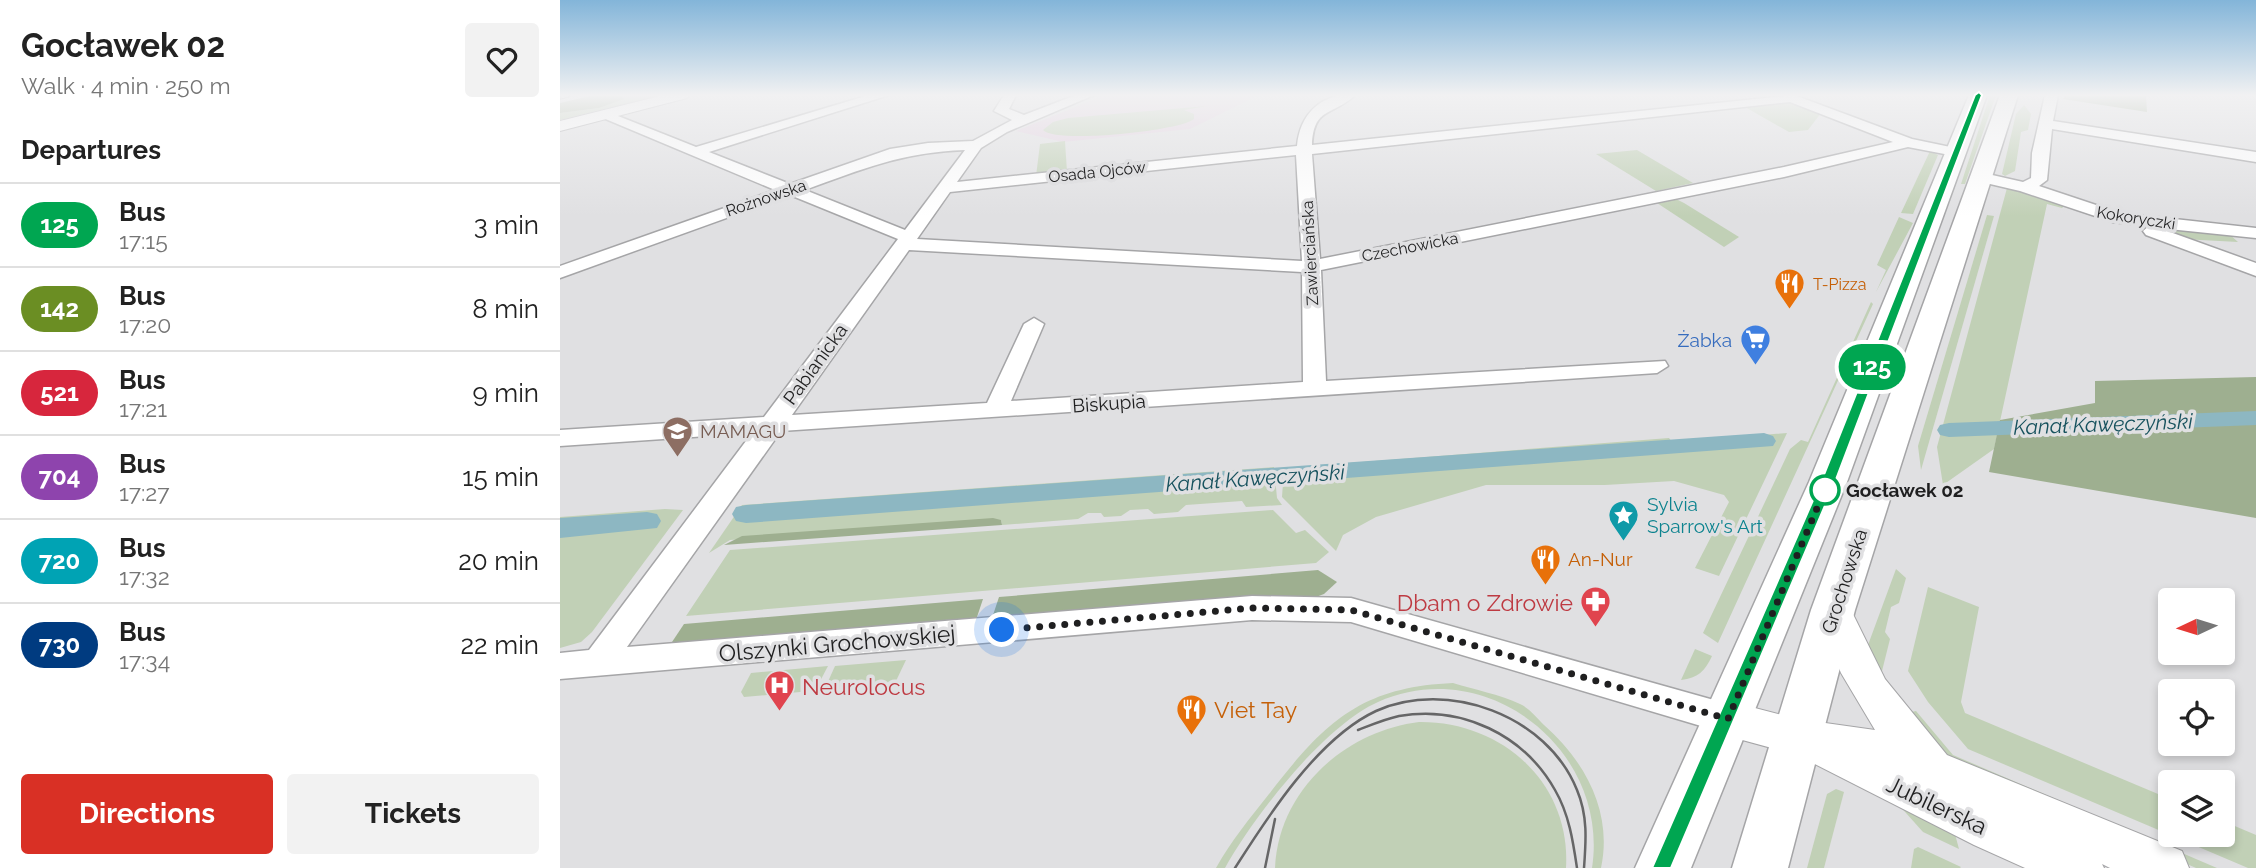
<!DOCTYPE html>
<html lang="en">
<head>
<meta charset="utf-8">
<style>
	:root { --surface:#fff; --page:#f2f2f2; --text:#222; --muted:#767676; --line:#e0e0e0; --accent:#d93025 }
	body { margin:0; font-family:Raleway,sans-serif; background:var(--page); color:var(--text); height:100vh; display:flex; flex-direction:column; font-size:26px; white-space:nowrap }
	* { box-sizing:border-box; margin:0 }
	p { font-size:23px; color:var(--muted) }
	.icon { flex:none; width:38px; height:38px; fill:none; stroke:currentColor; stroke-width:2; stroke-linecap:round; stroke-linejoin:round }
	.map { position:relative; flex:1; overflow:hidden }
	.drawer { display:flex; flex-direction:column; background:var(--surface); width:560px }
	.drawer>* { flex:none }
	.badge { padding:0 14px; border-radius:23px; font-size:24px; line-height:46px }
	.needle { width:46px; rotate:266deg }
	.buttons { position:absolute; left:1598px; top:588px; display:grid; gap:14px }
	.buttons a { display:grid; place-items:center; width:77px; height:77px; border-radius:7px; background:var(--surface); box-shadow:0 4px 10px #0003; font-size:35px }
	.you { position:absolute; width:35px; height:35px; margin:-18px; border:5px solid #fff; border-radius:50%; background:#1a73e8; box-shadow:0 0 0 10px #1a73e833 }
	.map>.badge { position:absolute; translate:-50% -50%; box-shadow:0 0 0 4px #fff }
	h2 { padding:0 21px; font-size:26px; line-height:63px }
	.round { display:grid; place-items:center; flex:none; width:74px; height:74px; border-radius:7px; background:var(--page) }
	.head { display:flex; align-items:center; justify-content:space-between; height:119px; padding:0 21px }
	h1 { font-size:33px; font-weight:700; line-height:52px }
	.primary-button { display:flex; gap:14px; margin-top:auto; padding:14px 21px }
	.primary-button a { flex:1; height:80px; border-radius:7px; background:var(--accent); color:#fff; font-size:28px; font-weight:700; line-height:80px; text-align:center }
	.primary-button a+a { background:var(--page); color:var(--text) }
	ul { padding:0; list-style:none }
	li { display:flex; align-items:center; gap:21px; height:84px; padding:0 21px; border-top:2px solid var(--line) }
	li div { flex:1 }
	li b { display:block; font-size:26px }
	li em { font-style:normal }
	li .badge { min-width:77px; font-weight:700; text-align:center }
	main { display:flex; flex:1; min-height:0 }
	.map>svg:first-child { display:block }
	.education { fill:#e3d0e0 }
	.green { fill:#c1d0b6 }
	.forest { fill:#9eaf90 }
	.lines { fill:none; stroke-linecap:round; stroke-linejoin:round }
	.canal { fill:#8db7c2; fill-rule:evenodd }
	.minor-casing { stroke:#a5a5a7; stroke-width:3 }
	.tertiary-casing { stroke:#a5a5a7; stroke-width:2 }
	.secondary-casing { stroke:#a5a5a7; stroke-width:3 }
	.minor { fill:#fff; fill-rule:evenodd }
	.tertiary { fill:#fff; fill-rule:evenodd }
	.secondary { fill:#fff; fill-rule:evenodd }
	.tram { stroke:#666667; stroke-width:2.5 }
	.rail-casing { stroke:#666667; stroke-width:5 }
	.rail { stroke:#e0e0e2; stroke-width:3.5; stroke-dasharray:10; stroke-linecap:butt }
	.line { fill:#00a651; stroke:#fff; stroke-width:2 }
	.walk { stroke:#1f1f20; stroke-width:7; stroke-dasharray:0 12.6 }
	.stop-dot { fill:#fff; stroke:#00a651; stroke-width:3.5 }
	.labels { text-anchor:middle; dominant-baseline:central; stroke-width:7; stroke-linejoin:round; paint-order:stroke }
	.far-street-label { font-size:16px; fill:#1f1f20; stroke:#e0e0e2 }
	.far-food-label { font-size:16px; fill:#c56008; stroke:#e0e0e2; text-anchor:start }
	.shop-label { font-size:19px; fill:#366cbe; stroke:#e0e0e2; text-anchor:end }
	.street-label { font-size:19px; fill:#1f1f20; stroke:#e0e0e2 }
	.education-label { font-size:19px; fill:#785e54; stroke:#e0e0e2; text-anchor:start }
	.stop-label { font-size:19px; font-weight:bold; fill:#1f1f20; stroke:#e0e0e2; text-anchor:start }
	.culture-label { font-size:19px; fill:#0d838f; stroke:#e0e0e2; text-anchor:start }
	.food-label { font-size:19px; fill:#c56008; stroke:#e0e0e2; text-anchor:start }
	.water-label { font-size:21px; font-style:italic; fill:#17525e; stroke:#e0e0e2 }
	.near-health-label { font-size:23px; fill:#be3a42; stroke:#e0e0e2; text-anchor:end }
	.near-street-label { font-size:23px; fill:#1f1f20; stroke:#e0e0e2 }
	.near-food-label { font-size:23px; fill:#c56008; stroke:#e0e0e2; text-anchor:start }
</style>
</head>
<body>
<main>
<section class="drawer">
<div class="head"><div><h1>Gocławek 02</h1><p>Walk · 4 min · 250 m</p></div><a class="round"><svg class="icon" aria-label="heart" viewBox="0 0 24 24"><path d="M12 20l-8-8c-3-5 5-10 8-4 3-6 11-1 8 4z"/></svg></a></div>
<h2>Departures</h2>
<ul>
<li><span class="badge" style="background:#00a651;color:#fff">125</span><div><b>Bus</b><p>17:15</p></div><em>3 min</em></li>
<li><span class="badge" style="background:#6b8e23;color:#fff">142</span><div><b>Bus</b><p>17:20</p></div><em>8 min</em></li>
<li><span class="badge" style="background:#d7263d;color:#fff">521</span><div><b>Bus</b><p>17:21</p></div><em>9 min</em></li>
<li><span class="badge" style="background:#8e44ad;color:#fff">704</span><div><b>Bus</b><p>17:27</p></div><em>15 min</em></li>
<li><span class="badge" style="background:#00a3b4;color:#fff">720</span><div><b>Bus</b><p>17:32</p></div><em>20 min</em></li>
<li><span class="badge" style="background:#003b80;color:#fff">730</span><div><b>Bus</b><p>17:34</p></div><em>22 min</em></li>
</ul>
<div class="primary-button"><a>Directions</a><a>Tickets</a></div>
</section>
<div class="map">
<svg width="1696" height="868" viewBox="0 0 1696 868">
	<rect width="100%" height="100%" fill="#e0e0e2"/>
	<polygon class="education" points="545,95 699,95 630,129 503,142 456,131"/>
	<g class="green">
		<polygon points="60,95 102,95 0,120 0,113 39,108 63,99"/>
		<polygon points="1430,95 1436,95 1405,184 1401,184"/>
		<polygon points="1231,102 1261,113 1248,130 1229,132 1185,107"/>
		<polygon points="1464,105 1471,114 1468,130 1461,132 1455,171 1445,176 1442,174 1456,114"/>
		<path d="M 647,106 L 624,110 L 634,114 L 634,119 C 620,131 495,144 483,130 L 493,122 L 508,118 Z"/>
		<polygon points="505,141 507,172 476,176 480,144"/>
		<polygon points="1077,150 1082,153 1133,183 1096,191 1036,154"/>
		<polygon points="1370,151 1378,155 1353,214 1341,213"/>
		<polygon points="1447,188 1505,205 1502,208 1487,204 1434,449 1383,485 1377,447"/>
		<polygon points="1116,199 1124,203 1179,237 1164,247 1097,203"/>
		<polygon points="1427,215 1434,216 1361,470 1358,446"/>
		<polygon points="1339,217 1353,223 1316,292 1326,270 1317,265"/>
		<polygon points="1599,227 1669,234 1678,242 1622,239"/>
		<polygon points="1311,302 1313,304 1158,643 1143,633 1230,449 1241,440 1248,442"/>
		<polygon points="1227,433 1159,576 1135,568 1169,502 1164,495 1114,481 1045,485 926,485 816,517 783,535 776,551 722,497 724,468 1109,438 1112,442"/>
		<polygon points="714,467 717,498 722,505 686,507 682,501 626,505 618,512 594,514 588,509 570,510 561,516 544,517 541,513 528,513 518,519 442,525 441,520 170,540 149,553 182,505"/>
		<polygon points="105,509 123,510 32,632 21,642 0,648 0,517"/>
		<polygon points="713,510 736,533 745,530 769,552 756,563 126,616 170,550"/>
		<polygon points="1336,569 1346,578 1339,603 1331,607 1325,632 1330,639 1322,671 1313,674 1308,645"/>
		<polygon points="1368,587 1419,607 1401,702 1405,713 1610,799 1610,835 1662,835 1663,821 1696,835 1696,868 1688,868 1408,749 1368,702 1348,671"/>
		<path d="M 1135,649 L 1152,656 C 1145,671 1138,678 1121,680 Z"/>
		<polygon points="346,660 336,681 325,685 268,690 266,686 275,666"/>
		<polygon points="268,666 257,687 251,691 184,697 181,692 191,673"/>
		<path d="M 893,683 C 915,690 939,694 960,704 C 969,708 977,718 984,725 C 1025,761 1053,812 1041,868 L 1032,868 C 1050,751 928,653 818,702 C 764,726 694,816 665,868 L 656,868 C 671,841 690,818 709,794 C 764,723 800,687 893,683 Z"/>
		<polygon points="1356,711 1393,755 1657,868 1636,868 1398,764 1338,715"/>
		<path d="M 859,722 C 941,721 1011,782 1006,868 L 715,868 C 718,791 785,731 859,722 Z"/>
		<polygon points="1276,789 1284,792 1264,868 1247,868 1267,794"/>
		<polygon points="1329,794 1395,834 1399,849 1363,832"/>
		<polygon points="1358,847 1401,867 1400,868 1351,868 1354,849"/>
	</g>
	<g class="forest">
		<polygon points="34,95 60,95 64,99 39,108 0,113 0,103"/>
		<polygon points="1506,95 1586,95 1587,112 1503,99"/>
		<polygon points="1696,377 1696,518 1429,472 1440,420 1535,403 1535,381"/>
		<polygon points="433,518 441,520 442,525 164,545 182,536"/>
		<polygon points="758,570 777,582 764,594 753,598 432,618 439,597"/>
		<polygon points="423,599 416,620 110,645 124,624"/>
	</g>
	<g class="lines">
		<g class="canal">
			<polygon points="1696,411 1696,425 1389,437 1380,435 1377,430 1380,425 1389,423"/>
			<polygon points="1204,433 1213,436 1216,441 1213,446 186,523 176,521 172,514 176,507 186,505"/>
			<polygon points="87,512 97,514 101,521 97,528 0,538 0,518"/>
		</g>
		<defs>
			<g id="minor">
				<path d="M 309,95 L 329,95 L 149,152 L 230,184 L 330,149 L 368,143 L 413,141 L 452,120 L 434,111 L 444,95 L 456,95 L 449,109 L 464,115 L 516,95 L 534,95 L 447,132 L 421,148 L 397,182 L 737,146 C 740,114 761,93 795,95 C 772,117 754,106 752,145 L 1234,95 L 1352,139 L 1400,149 L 1402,152 L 1395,156 L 1348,147 L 1224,177 L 761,270 L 766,381 L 1105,361 L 1108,366 L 1097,373 L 221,431 L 67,647 L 692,596 L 791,598 L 1168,704 L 1180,709 L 1185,719 L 1180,729 L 1168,734 L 791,622 L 692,620 L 0,679 L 0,653 L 29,650 L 192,433 L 0,446 L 0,430 L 204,417 L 338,239 L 230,195 L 0,278 L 0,266 L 215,190 L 36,115 L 48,112 L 136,147 ZM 1230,102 L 1333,142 L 1224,167 L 760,259 L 752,154 ZM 405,150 L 345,230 L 245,190 C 302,169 343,152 405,150 ZM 736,155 L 742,261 L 357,239 L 390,192 ZM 349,250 L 742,272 L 743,382 L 451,401 L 484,324 L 474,318 L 464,324 L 427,403 L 232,415 Z"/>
				<polygon points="1485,95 1498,95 1493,121 1696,152 1696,162 1492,129 1487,180 1479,186 1560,213 1696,228 1696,238 1599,228 1696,263 1696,276 1586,235 1583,231 1589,226 1553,222 1460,191 1413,180 1413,174 1419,172 1463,182 1471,178 1472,153"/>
			</g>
			<g id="tertiary">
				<polygon points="104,95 129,95 127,98 0,131 0,121"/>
				<polygon points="1273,596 1286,600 1325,679 1387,755 1622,851 1629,868 1550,868 1542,864 1544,868 1465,868 1414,845 1237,755 1153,732 1147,719 1153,706 1168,701 1237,719 1315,730 1281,673 1255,610 1260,600"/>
			</g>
			<g id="secondary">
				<polygon points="1409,95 1427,95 1287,482 1131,868 1075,868 1249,482"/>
				<polygon points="1440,95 1458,95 1295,610 1228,868 1172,868 1251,610"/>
			</g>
		</defs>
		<use href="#minor" class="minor-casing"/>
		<use href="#tertiary" class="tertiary-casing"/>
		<use href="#secondary" class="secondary-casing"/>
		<use href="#minor" class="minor"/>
		<use href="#tertiary" class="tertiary"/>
		<use href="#secondary" class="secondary"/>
		<g class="tram">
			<path d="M 798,730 C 811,725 825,719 839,716 C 902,705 964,735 995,790 C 1009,814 1013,841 1017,868"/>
			<path d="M 675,868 C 708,816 758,738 816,711 C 887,679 987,715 1017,790 C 1028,816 1026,841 1024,868"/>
			<polyline points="705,868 715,819"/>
		</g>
		<defs>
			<polyline id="rail" points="0,97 8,95"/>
		</defs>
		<use href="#rail" class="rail-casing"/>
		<use href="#rail" class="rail"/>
	</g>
	<linearGradient id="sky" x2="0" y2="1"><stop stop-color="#83b5d9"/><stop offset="0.44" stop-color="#f1f1f2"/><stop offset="1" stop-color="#f1f1f2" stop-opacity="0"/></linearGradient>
	<rect width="1696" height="216" fill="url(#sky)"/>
	<polygon class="line" points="1419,92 1422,95 1275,482 1111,868 1092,868 1261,482 1415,95"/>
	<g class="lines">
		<polyline class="walk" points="442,630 692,608 791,610 1168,719 1268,482 1265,490"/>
	</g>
	<defs>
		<symbol id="restaurant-pin" viewBox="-11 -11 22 30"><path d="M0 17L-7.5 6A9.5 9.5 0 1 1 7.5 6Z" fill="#e8710a" stroke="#e0e0e2"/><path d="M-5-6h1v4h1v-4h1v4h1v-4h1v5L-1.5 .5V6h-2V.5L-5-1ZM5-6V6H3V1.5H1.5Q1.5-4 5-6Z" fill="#fff"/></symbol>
		<symbol id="supermarket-pin" viewBox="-11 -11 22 30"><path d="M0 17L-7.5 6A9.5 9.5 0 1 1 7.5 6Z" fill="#3f7fe0" stroke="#e0e0e2"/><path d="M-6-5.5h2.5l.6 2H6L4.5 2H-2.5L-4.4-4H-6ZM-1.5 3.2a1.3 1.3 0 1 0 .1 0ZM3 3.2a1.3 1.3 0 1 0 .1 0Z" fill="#fff"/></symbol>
		<symbol id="school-pin" viewBox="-11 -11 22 30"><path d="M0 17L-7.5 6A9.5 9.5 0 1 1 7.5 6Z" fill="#8d6e63" stroke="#e0e0e2"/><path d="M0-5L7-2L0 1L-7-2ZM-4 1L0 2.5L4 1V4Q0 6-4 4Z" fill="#fff"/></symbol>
		<symbol id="sight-pin" viewBox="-11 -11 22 30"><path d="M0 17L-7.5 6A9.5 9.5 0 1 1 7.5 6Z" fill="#0f9aa8" stroke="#e0e0e2"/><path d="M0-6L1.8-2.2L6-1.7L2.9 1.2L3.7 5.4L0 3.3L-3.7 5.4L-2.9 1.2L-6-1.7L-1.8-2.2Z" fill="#fff"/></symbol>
		<symbol id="pharmacy-pin" viewBox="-11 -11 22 30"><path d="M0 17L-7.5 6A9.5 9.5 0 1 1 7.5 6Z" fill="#e0444e" stroke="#e0e0e2"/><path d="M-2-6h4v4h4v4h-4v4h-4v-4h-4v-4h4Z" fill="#fff"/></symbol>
		<symbol id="hospital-pin" viewBox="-11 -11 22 30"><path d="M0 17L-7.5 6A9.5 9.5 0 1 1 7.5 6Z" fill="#e0444e" stroke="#e0e0e2"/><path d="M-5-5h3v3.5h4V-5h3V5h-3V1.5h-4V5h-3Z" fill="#fff"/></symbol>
	</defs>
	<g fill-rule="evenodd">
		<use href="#restaurant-pin" x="1212" y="266" width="35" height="47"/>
		<use href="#supermarket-pin" x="1178" y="322" width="35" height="47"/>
		<use href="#school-pin" x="100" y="414" width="35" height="47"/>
		<use href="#sight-pin" x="1046" y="498" width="35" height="47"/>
		<use href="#restaurant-pin" x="968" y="542" width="35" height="47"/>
		<use href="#pharmacy-pin" x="1018" y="584" width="35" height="47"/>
		<use href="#hospital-pin" x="202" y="668" width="35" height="47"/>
		<use href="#restaurant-pin" x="614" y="692" width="35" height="47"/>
	</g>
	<circle class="stop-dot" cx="1265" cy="490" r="14"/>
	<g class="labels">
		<g class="far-street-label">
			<text transform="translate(537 172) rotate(-6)">Osada Ojców</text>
			<text transform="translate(206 198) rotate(-19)">Rożnowska</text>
			<text transform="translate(1576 218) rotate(9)">Kokoryczki</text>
			<text transform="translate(850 247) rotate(-11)">Czechowicka</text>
			<text transform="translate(750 253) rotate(-93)">Zawierciańska</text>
		</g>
		<g class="far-food-label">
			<text x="1253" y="284">T-Pizza</text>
		</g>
		<g class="shop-label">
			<text x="1172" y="340">Żabka</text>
		</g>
		<g class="street-label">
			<text transform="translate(255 364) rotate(-54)">Pabianicka</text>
			<text transform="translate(549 403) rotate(-4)">Biskupia</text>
			<text transform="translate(1284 581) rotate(-72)">Grochowska</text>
		</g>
		<g class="education-label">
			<text x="140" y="431">MAMAGU</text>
		</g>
		<g class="stop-label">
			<text x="1286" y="490">Gocławek 02</text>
		</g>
		<g class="culture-label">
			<text x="1087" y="504">Sylvia<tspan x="1087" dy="22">Sparrow's Art</tspan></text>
		</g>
		<g class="food-label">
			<text x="1008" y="559">An-Nur</text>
		</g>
		<g class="water-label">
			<text transform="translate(1543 424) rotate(-2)">Kanał Kawęczyński</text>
			<text transform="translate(695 478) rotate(-4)">Kanał Kawęczyński</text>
		</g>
		<g class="near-health-label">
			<text x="1013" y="602">Dbam o Zdrowie</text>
			<text x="242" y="686" text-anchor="start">Neurolocus</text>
		</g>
		<g class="near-street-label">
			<text transform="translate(277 643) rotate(-5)">Olszynki Grochowskiej</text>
			<text transform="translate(1377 805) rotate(25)">Jubilerska</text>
		</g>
		<g class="near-food-label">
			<text x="654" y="709">Viet Tay</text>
		</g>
	</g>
</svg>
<div class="buttons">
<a><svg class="needle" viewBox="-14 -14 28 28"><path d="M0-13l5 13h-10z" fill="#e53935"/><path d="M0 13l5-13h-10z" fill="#767676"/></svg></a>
<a><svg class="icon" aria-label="locate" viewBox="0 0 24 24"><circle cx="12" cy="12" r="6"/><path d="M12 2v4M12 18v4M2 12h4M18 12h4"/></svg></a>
<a><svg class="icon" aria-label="layers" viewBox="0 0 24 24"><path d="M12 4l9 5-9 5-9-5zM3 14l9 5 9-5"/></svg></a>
</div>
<div class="you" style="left:442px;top:630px"></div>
<b class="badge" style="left:1312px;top:367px;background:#00a651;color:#fff">125</b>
</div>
</main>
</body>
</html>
